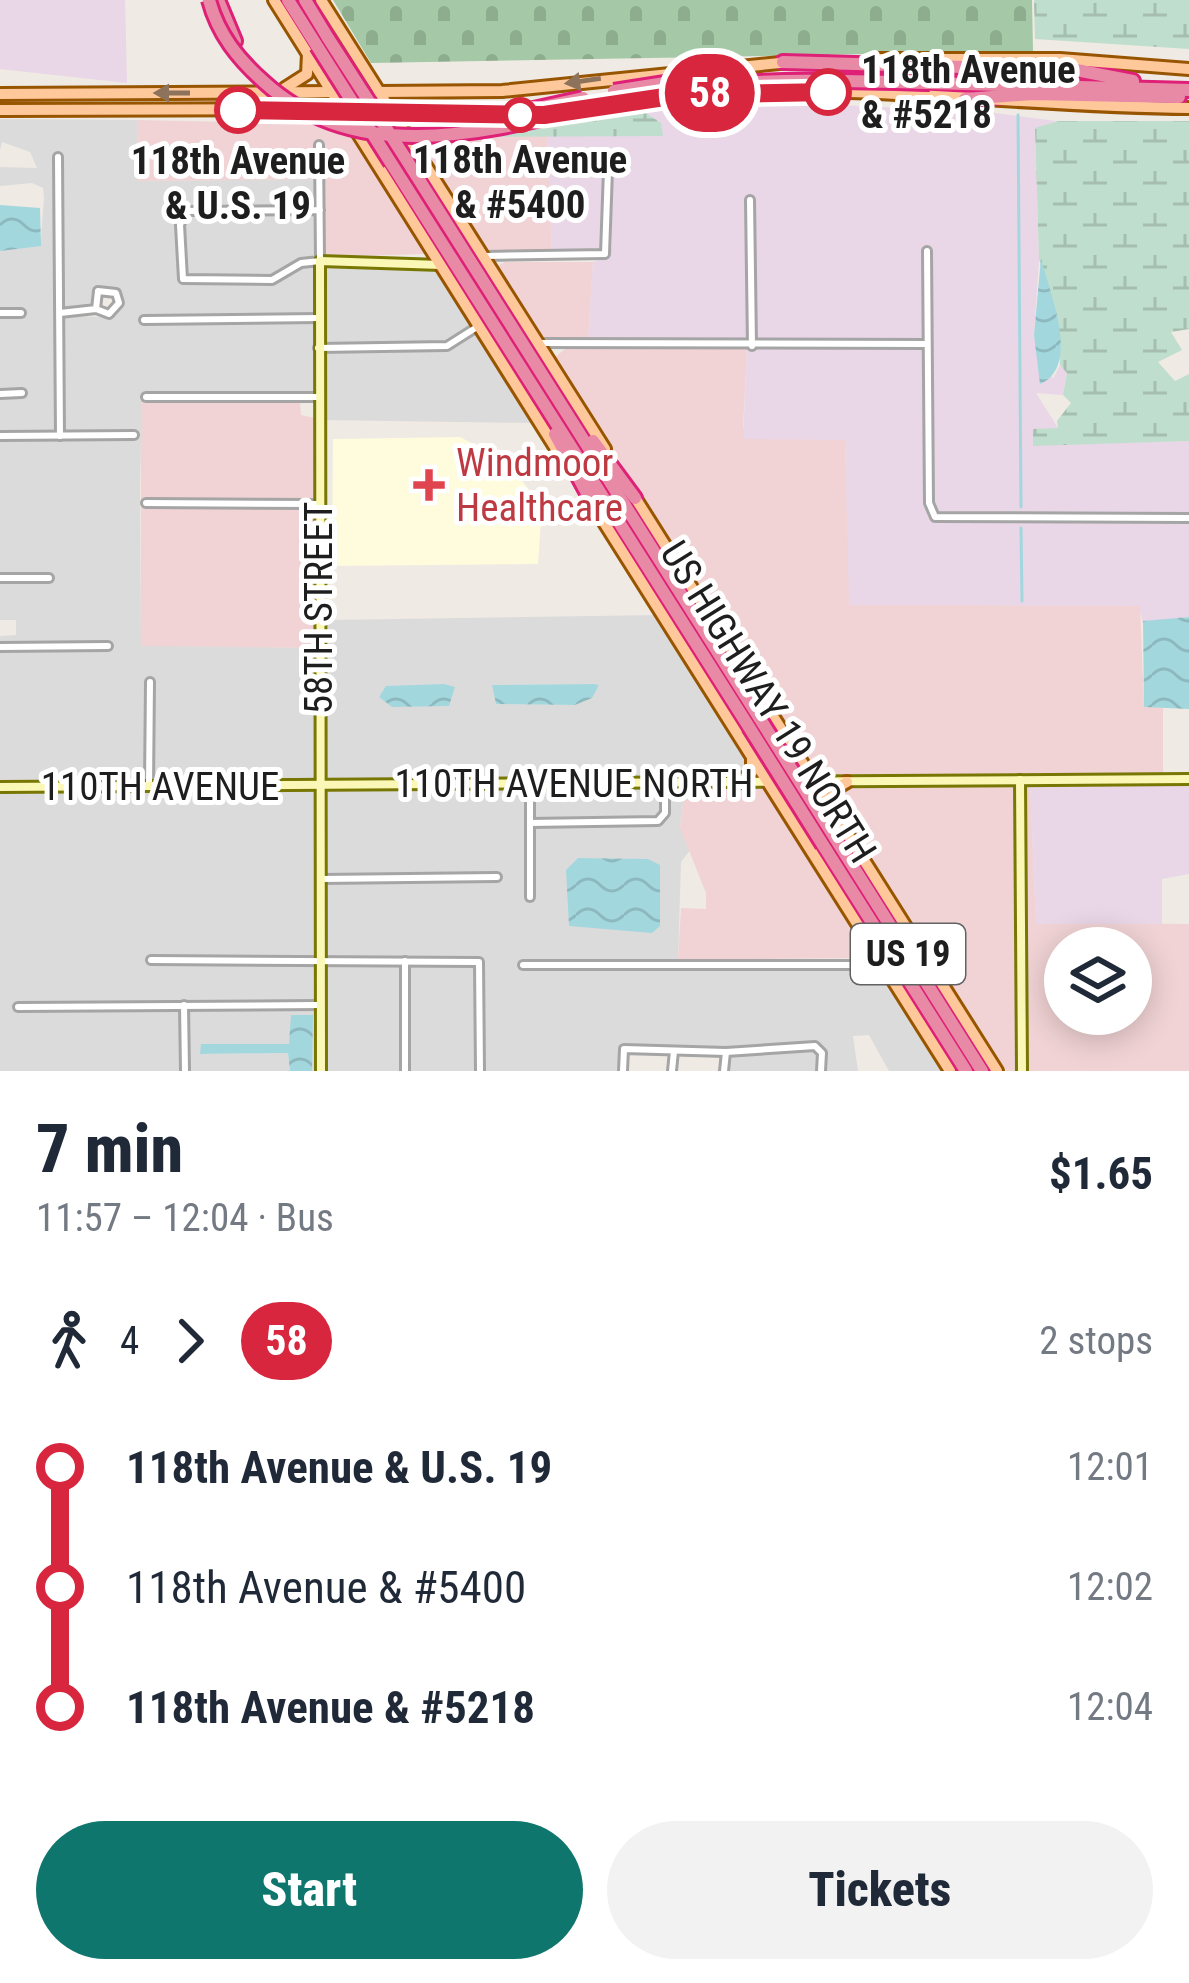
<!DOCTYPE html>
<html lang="en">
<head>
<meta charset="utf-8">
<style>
	:root { --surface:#fff; --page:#f2f2f3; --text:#1f2937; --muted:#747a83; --accent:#0f766e }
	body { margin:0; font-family:"Roboto Condensed",sans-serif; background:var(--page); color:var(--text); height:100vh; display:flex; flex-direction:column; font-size:45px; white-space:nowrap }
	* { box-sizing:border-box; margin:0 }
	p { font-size:39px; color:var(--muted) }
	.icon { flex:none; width:66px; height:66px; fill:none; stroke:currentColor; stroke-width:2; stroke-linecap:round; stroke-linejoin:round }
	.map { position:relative; height:1071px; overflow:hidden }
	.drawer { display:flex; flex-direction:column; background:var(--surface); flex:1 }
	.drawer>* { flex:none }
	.badge { padding:0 24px; border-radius:39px; font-size:42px; line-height:78px }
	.tools { position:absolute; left:1044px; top:927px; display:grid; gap:24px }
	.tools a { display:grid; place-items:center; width:108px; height:108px; border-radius:50%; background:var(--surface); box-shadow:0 6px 30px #0003; font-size:60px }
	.map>.badge { position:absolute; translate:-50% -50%; box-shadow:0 0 0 6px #fff }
	.legs { display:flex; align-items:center; gap:18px; height:132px; padding:0 36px; font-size:39px }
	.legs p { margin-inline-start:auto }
	.head { display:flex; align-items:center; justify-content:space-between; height:204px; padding:0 36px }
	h1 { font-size:66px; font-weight:800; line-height:90px }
	.action { display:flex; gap:24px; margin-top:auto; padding:24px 36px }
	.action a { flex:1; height:138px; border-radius:72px; background:var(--accent); color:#fff; font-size:48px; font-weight:800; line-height:138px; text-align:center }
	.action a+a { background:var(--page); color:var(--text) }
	ul { padding:0 36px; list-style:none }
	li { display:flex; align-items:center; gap:42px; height:120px; font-size:45px }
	li i { display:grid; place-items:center; width:18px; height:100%; margin:0 15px; background:currentColor }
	li i::after { content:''; width:30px; height:30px; margin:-15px; border:9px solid; border-radius:50%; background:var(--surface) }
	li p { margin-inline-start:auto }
	li:first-child i { background:linear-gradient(#0000 50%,currentColor 0) }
	li:last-child i { background:linear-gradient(currentColor 50%,#0000 0) }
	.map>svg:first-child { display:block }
	.residential { fill:#dcdbdb; fill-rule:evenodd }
	.commercial { fill:#f1d3d5; fill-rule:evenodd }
	.industrial { fill:#e9d6e7 }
	.education { fill:#fffbdd }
	.wetland { fill:url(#wetland-marsh) }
	.cemetery { fill:url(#cemetery-stones) }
	.water { fill:url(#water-waves) }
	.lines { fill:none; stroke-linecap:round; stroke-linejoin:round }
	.stream { stroke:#a3d7de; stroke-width:3 }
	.street-casing { stroke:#a5a5a5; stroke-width:12 }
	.secondary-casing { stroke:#787703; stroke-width:14 }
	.primary-casing { stroke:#985500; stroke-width:16 }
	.highway-casing { stroke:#de2077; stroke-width:18 }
	.street { stroke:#fff; stroke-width:6 }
	.secondary { stroke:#fbf7b7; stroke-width:8 }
	.primary { stroke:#fec89b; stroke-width:10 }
	.highway { stroke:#e88aa6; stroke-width:12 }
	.highway-bridge-casing { stroke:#de2077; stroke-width:18; stroke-linecap:butt }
	.highway-bridge { stroke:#e88aa6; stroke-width:12 }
	.oneway { fill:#8e735c }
	.line-1-casing { stroke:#fff; stroke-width:27 }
	.line-1 { stroke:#d7263d; stroke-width:18 }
	.stop-1-dot { fill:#fff; stroke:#d7263d; stroke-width:6 }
	.health-dot { fill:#e0444e; stroke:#fff; stroke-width:4.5 }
	.labels { text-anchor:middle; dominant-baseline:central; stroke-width:10; stroke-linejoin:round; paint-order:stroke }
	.shield { fill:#fff; stroke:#626262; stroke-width:3 }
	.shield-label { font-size:36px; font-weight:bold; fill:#1e1e1e }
	.stop-label { font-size:39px; font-weight:bold; fill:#1e1e1e; stroke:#fff }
	.health-label { font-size:39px; fill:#be3a42; stroke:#fff; text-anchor:start }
	.street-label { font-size:39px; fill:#1e1e1e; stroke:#fff }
</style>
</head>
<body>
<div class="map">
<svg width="1189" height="1071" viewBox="0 0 1189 1071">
	<defs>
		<pattern id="wetland-marsh" width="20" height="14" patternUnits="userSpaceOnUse" patternTransform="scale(3)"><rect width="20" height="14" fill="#c0decd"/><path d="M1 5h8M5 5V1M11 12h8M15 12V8" fill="none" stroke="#a5beb0"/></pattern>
		<pattern id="cemetery-stones" width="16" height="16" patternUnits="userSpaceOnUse" patternTransform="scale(3)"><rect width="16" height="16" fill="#a5c9a6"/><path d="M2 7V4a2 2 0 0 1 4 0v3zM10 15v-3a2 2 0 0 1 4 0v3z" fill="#8eac8e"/></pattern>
		<pattern id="water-waves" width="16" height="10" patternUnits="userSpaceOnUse" patternTransform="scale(3)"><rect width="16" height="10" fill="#a3d7de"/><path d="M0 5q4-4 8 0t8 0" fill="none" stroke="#8cb8be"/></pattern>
	</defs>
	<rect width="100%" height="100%" fill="#efeae4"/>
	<g class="residential">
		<polygon points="0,119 137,120 139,181 317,179 317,206 185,207 177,225 181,283 272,283 302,266 317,264 317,315 141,317 142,323 317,321 315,394 142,394 140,488 141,645 317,648 317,783 152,783 153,680 148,679 146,783 0,784 0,650 111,648 110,642 0,644 0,636 16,635 16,620 0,620 0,582 51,582 52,576 0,575 0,439 137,437 136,432 63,432 62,316 109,317 122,303 118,291 102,286 92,294 91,307 62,309 60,154 55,155 57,432 0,433 0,398 25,395 24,390 0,391 0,317 23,317 24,311 0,310 0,251 41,237 44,198 43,188 32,183 0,186 0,167 37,168 30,152 2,142 0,150"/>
		<polygon points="317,213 317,258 300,260 271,276 186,276 183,225 188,214"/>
		<polygon points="323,264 440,268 475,324 446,343 322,345"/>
		<polygon points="479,329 536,423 321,420 321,351 448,350"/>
		<path d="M 659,615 L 748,755 L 749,770 L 737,779 L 323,783 L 323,648 L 328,648 L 328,620 ZM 594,684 L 599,686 L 591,696 L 575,705 L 496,704 L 493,685 Z"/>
		<polygon points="527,787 528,900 533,899 533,826 658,825 666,819 668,787 685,787 680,828 691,849 681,862 678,960 521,962 520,968 875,967 883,969 946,1071 889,1071 869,1035 853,1036 858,1071 824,1071 823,1046 815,1043 726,1048 622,1045 620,1071 483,1071 481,959 324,956 325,882 500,880 499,874 326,875 327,790"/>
		<polygon points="533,787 662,787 662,812 649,819 533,819"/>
		<polygon points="0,790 317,790 317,955 148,957 148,963 317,962 317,1001 24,1002 14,1004 15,1010 181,1008 182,1071 0,1071"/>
		<polygon points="323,963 401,965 402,1071 324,1071"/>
		<polygon points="408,965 476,965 477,1071 408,1071"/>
		<polygon points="187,1008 318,1008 318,1071 312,1071 312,1015 292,1015 289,1044 202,1044 201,1054 288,1053 290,1071 188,1071"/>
		<polygon points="815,1050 818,1071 727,1071 729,1055"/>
	</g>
	<g class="commercial">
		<polygon points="137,120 322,124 353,130 426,249 424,254 323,257 321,142 316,143 317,179 138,181"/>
		<polygon points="547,136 552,255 489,254 418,142 434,137"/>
		<polygon points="505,262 593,262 588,342 544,340 497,266"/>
		<polygon points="565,349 747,349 743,428 845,440 850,604 1140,606 1144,706 1163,708 1163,776 822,779 554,358"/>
		<polygon points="141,394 144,401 300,401 301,415 315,418 315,501 144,500 143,505 315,507 317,648 141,646"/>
		<path d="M 1030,783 L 1036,923 L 1189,924 L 1189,1071 L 1026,1071 L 1023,784 ZM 1065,948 L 1131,948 L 1131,1014 L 1065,1014 Z"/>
		<polygon points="1017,784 1019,1071 1006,1071 834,799 848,785"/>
		<polygon points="768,786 869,947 862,958 678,960 681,908 706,909 706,893 680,828 685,787"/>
	</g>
	<g class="industrial">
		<polygon points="0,0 125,0 127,83 0,69"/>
		<polygon points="678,105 839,105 987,112 1056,121 1035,129 1039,259 1034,335 1053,379 1060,365 1067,372 1063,395 1036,393 1058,428 1033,445 1189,441 1189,515 937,514 932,502 930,248 924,248 924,341 755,342 752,196 747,197 749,342 588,342 593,262 606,257 612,247 611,167 605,167 603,251 552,255 547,136 662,136 661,123 643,111"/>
		<polygon points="924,348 926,503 933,520 1189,521 1189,617 1143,624 1139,606 849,605 845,440 743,439 747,349"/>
		<polygon points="1189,782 1189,874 1162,879 1162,924 1036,924 1030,783"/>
	</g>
	<polygon class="education" points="460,437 508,462 542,507 538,564 332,566 333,439"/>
	<g class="wetland">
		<polygon points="1034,0 1189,0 1189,49 1035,39"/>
		<polygon points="643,111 661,123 663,136 434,137 498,125"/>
		<polygon points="1058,121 1189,121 1189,329 1171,332 1182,350 1158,362 1175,381 1189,374 1189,441 1033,446 1033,429 1058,428 1057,421 1071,403 1063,395 1067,373 1060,365 1057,328 1039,259 1035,128"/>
	</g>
	<polygon class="cemetery" points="333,0 1032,0 1033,51 371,63"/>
	<g class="water">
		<polygon points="0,205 40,208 41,246 0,251"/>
		<path d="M 1041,258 C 1049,291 1082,367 1040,384 L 1034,335 Z"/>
		<polygon points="1189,617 1189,709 1144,707 1143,621"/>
		<polygon points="444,684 455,687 449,706 392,707 379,697 386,686"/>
		<polygon points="492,685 594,684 599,685 592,698 575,705 496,704"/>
		<polygon points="578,858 648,859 660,865 660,926 652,933 569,926 566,870"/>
		<polygon points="291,1015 313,1015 312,1071 290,1071 288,1053 200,1054 201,1044 289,1044"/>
	</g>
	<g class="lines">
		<g class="stream">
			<polyline points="1018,115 1021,507"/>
			<polyline points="1021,528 1022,601"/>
		</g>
		<defs>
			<g id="street">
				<polyline points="319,145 320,261 301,263 272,280 183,279 180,225 186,211 320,210"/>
				<polyline points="58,157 60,436"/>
				<polyline points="750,200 752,346"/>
				<polyline points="927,251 929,503 935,517 1189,518"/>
				<polyline points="485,256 605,254 608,170"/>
				<polyline points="0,313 21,313"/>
				<polyline points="60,313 96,309 109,314 119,303 116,293 98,291 96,309"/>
				<polyline points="144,320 320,318"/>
				<polyline points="541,343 927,344"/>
				<polyline points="318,348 447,346 477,327"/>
				<polyline points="0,394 22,393"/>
				<polyline points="146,397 318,397"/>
				<polyline points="0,436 134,435"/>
				<polyline points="146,503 318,504"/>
				<polyline points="0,578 49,578"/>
				<polyline points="0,647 108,646"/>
				<polyline points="530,784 530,897"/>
				<polyline points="149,786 150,682"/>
				<polyline points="530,823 658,821 665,813 665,783"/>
				<polyline points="321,879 497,877"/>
				<polyline points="151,960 479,962 480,1071"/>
				<polyline points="405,961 405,1071"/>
				<polyline points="523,965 881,965"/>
				<polyline points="184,1005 185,1071"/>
				<polyline points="18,1007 320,1005"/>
				<polyline points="623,1071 624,1049 726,1052 815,1046 822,1053 821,1071"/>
				<polyline points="672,1071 674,1051"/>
				<polyline points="724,1071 726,1052"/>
			</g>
			<g id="secondary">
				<polyline points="1020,780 1022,1071"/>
				<polyline points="0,787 1189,779"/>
				<polyline points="321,1071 320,261 441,265"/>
			</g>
			<g id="primary">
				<polyline points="274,0 563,460"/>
				<polyline points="321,0 605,449"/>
				<polyline points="875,59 1060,59 1189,69"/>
				<polyline points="285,88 307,74 308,54"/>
				<polyline points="378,92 502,91 790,62"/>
				<polyline points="0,94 336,92"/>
				<path d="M 679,95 C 849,81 1019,107 1189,108"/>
				<polyline points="0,110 343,109 494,115"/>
				<polyline points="634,496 997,1071"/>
				<polyline points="593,505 950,1071"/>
				<polyline points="738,783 752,772 752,758"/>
				<polyline points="829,805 835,789 847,782"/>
			</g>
			<g id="highway">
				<polyline points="218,0 235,41"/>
				<polyline points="288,0 317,46"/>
				<polyline points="305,0 328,38"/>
				<polyline points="783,62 1076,70 1133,81"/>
				<polyline points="930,83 1189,90"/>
				<polyline points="965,99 1032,94 1179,97"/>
				<polyline points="404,156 760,719"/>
				<polyline points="391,163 749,727"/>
				<polyline points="555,434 595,508"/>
				<polyline points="593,441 635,498"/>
				<polyline points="835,838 982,1071"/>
				<polyline points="823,845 966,1071"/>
			</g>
		</defs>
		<use href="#street" class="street-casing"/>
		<use href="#secondary" class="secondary-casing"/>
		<use href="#primary" class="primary-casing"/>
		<use href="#highway" class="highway-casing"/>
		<use href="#street" class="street"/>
		<use href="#secondary" class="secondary"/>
		<use href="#primary" class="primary"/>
		<use href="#highway" class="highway"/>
		<defs>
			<g id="highway-bridge">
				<path d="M 209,0 C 218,34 238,59 264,82 C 385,193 563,101 702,86 C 778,78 854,81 930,83"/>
				<polyline points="328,38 404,156"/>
				<polyline points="317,46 391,163"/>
				<polyline points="614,91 665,83"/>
				<polyline points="480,121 583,98"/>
				<polyline points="760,719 835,838"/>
				<polyline points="749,727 823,845"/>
			</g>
		</defs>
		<use href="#highway-bridge" class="highway-bridge-casing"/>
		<use href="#highway-bridge" class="highway-bridge"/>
	</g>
	<defs><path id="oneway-solid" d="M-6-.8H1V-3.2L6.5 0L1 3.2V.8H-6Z" transform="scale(3)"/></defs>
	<g class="oneway">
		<use href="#oneway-solid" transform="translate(583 81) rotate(172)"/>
		<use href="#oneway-solid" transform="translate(172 93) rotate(180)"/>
	</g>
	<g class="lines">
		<defs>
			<polyline id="line-1" points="238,110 544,115 678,95 828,92"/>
		</defs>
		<use href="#line-1" class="line-1-casing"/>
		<use href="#line-1" class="line-1"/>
	</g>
	<g class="stop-1-dot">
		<circle cx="828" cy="92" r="21"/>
		<circle cx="238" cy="110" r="21"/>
		<circle cx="520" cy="115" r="15"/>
	</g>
	<path class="health-dot" d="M423 467h12v12h12v12h-12v12h-12v-12h-12v-12h12z"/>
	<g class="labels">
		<rect class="shield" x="851" y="924" width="114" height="60" rx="9"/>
		<g class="shield-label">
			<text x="908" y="954">US 19</text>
		</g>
		<g class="stop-label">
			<text x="861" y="70" text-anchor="start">118th Avenue<tspan x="861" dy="45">&amp; #5218</tspan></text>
			<text x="520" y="160">118th Avenue<tspan x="520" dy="45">&amp; #5400</tspan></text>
			<text x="238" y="161">118th Avenue<tspan x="238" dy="45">&amp; U.S. 19</tspan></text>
		</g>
		<g class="health-label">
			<text x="456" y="463">Windmoor<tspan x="456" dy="45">Healthcare</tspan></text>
		</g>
		<g class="street-label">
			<text transform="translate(319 608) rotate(-90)">58TH STREET</text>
			<text transform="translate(768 702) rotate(58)">US HIGHWAY 19 NORTH</text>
			<text x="574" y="784">110TH AVENUE NORTH</text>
			<text x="160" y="787">110TH AVENUE</text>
		</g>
	</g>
</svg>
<div class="tools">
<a><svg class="icon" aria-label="layers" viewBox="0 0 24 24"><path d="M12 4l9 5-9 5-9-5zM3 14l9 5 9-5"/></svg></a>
</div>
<b class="badge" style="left:710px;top:93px;background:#d7263d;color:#fff">58</b>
</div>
<section class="drawer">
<div class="head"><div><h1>7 min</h1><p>11:57 – 12:04 · Bus</p></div><b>$1.65</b></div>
<div class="legs"><svg class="icon" aria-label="walk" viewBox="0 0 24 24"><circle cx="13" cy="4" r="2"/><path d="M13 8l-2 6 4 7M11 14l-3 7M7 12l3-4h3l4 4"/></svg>4<svg class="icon" aria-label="forward" viewBox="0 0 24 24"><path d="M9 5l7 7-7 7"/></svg><b class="badge" style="background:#d7263d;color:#fff">58</b><p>2 stops</p></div>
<ul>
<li><i style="color:#d7263d"></i><b>118th Avenue &amp; U.S. 19</b><p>12:01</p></li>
<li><i style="color:#d7263d"></i><span>118th Avenue &amp; #5400</span><p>12:02</p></li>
<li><i style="color:#d7263d"></i><b>118th Avenue &amp; #5218</b><p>12:04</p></li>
</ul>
<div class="action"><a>Start</a><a>Tickets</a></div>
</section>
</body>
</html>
